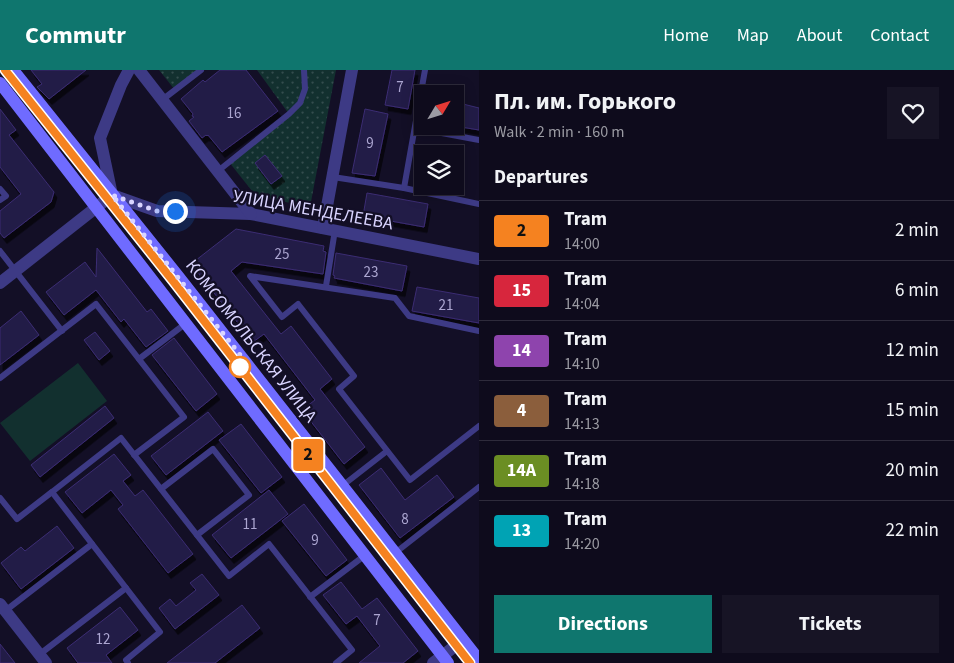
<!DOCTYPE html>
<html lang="en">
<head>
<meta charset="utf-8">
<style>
	:root { --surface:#0e0b1c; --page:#171425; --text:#f1f3f6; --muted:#9b9ba3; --line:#2e2b3b; --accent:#0f766e }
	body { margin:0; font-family:"Source Sans 3",sans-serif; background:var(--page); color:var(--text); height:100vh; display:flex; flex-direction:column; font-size:19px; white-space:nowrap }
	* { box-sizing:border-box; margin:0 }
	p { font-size:16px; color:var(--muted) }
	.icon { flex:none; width:28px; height:28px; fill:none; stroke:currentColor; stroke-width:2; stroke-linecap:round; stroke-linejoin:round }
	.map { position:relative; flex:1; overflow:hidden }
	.details { display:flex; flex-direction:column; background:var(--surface); width:475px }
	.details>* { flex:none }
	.badge { padding:0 10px; border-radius:4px; font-size:18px; line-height:32px }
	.needle { width:32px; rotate:52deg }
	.buttons { position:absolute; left:414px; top:15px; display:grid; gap:10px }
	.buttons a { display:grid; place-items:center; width:50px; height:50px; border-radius:0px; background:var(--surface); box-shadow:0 2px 12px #0003,0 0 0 1px var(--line); font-size:25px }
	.you { position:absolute; width:25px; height:25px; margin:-12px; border:4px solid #fff; border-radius:50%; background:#1a73e8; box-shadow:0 0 0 8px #1a73e833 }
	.map>.badge { position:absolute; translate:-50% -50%; box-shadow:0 0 0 2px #fff }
	h2 { padding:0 15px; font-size:19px; line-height:45px }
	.round { display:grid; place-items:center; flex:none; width:52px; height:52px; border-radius:0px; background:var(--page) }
	.overview { display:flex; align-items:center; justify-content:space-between; height:85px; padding:0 15px }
	h1 { font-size:24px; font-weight:700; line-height:38px }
	.cta { display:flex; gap:10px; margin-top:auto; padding:10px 15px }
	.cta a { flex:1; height:58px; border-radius:0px; background:var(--accent); color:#fff; font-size:20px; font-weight:700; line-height:58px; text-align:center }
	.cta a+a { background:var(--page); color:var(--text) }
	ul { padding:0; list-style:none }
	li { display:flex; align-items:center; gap:15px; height:60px; padding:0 15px; border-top:1px solid var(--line) }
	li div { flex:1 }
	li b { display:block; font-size:19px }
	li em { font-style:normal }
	li .badge { min-width:55px; font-weight:700; text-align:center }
	header { display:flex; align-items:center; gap:30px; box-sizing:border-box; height:70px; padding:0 25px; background:var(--accent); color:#fff }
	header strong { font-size:24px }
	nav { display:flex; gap:28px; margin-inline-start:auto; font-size:18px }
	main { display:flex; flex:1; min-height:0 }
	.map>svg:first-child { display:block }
	.park { fill:url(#park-dots) }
	.pitch { fill:#12302f }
	.building { fill:#241b47; stroke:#3b2d73; filter:url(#shadow) }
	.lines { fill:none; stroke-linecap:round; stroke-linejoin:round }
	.service { stroke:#3d3a85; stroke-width:6 }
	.minor { stroke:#3d3a85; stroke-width:12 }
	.tertiary { stroke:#3d3a85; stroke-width:12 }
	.secondary { stroke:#6f6bff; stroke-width:12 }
	.tram { stroke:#00e5ff; stroke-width:1 }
	.line-casing { stroke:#fff; stroke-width:11 }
	.line { stroke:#f58220; stroke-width:8 }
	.walk { stroke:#d9d4ff; stroke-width:5; stroke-dasharray:0 9 }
	.stop-dot { fill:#fff; stroke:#f58220; stroke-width:2.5 }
	.labels { text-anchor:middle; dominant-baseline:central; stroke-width:4.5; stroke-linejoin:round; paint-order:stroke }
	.number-label { font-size:15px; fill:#aca6d1 }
	.street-label { font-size:18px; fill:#d9d4ff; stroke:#130f26 }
</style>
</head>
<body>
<header>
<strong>Commutr</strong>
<nav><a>Home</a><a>Map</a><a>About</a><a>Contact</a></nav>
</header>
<main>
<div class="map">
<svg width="479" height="593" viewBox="0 0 479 593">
	<defs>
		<pattern id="park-dots" width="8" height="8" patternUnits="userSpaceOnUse" patternTransform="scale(1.25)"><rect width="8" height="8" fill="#12302f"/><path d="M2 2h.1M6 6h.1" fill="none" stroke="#344d4e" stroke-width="1.8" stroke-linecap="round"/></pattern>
		<filter id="shadow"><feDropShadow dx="3" dy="5.5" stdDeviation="0" flood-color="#0009"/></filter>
	</defs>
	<rect width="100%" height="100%" fill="#130f26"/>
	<g class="park">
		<polygon points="159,0 201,0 175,20"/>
		<polygon points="257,0 336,0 310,137 256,126 229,92 289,44"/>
	</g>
	<polygon class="pitch" points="78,293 107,331 30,391 0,353"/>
	<g class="building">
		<polygon points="31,0 86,0 49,29 37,17 42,14"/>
		<polygon points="220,0 246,0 278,41 222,82 208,65 207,66 206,65 202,68 189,51 194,47 192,46 193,44 181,29 203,10 205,12"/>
		<polygon points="392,0 415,0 408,39 385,35"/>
		<polygon points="455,32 479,38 479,60 455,56"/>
		<polygon points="0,39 16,60 9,65 54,122 51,132 4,168 0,163 0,141 21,124 0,97"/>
		<polygon points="365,39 388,44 375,106 352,103"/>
		<polygon points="265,85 282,106 271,114 255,93"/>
		<polygon points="367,123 428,134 424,157 363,146"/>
		<polygon points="236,159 324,176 323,181 326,182 323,204 242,192 231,201 281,264 291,256 332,309 320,319 365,377 344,394 302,340 315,330 264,264 253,272 191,194"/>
		<polygon points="97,178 147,242 151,239 168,261 146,277 124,249 121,252 96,220 64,245 46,222 85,192 96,207"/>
		<polygon points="336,183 407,196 402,221 334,208 335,206 333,205"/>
		<polygon points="417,217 479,228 479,253 412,241"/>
		<polygon points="21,241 39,265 0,295 0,258"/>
		<polygon points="95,262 110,281 99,290 84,270"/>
		<polygon points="174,268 217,324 196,341 152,285"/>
		<polygon points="105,336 114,348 40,407 31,395"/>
		<polygon points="208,342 223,361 166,405 151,386"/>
		<polygon points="241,354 282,407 261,423 219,370"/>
		<polygon points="114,384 131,405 123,411 135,426 143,420 193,484 168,503 118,439 123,435 111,420 82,443 65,422"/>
		<polygon points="381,398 405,430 437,405 454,427 400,468 359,415"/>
		<polygon points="269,420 288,444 231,488 212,465"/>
		<polygon points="304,434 347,490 326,506 282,451"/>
		<polygon points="57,456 74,478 21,519 1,493 21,477 25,481"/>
		<polygon points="202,504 219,525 175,559 159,538 170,529 176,536 196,520 190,513"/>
		<polygon points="341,512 362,539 377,528 418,581 403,593 359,593 380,576 357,546 346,554 323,525"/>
		<polygon points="242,535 260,558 215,593 167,593"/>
		<polygon points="120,537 138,560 106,585 112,593 78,593 67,578"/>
		<polygon points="0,574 15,593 0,593"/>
	</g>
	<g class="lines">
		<g class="service">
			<polyline points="162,30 201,0"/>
			<polyline points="415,58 479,70"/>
			<polyline points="218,101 289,44 300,33 305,19 304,0"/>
			<polyline points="333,107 404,118 479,134"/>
			<polyline points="404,118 425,0"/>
			<polyline points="0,119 6,126 0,130"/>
			<polyline points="0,181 62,261"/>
			<polyline points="326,216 335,160"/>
			<polyline points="479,261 409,246 395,228 250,206 282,247 298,234 354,306 339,319 410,410 479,356"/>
			<polyline points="139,289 185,254"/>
			<polyline points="0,308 96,234 184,347 134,385"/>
			<polyline points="342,416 387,381"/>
			<polyline points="161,419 213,379 249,425 197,465"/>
			<polyline points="0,428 17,449 52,422"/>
			<polyline points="395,483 479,417"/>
			<polyline points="310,527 364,486"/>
			<polyline points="5,541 92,474"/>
			<polyline points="40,584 126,518"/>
			<polyline points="128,593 126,590 160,562 52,422 121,368 229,506 269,474 352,580 336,593"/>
		</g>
		<g class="minor">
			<polyline points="129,0 121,15 100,68 112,125 157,141 251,144 479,189"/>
			<polyline points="139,0 251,144"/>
			<polyline points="323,158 352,0"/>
			<polyline points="0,534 46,593"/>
			<polyline points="433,593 463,570"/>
		</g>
		<polyline class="tertiary" points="0,213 112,125"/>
		<g class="secondary">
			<polyline points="13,0 178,206 479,590"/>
			<polyline points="0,13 448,593"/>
		</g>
		<polyline class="tram" points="5,0 173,211 470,593"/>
	</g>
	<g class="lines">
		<defs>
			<polyline id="line" points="5,0 173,211 470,593"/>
		</defs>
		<use href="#line" class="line-casing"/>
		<use href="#line" class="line"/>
		<polyline class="walk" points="175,141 157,141 112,125 249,296 240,297"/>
	</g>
	<circle class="stop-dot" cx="240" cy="297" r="10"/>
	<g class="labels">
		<g class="number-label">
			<text x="400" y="17">7</text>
			<text x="234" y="43">16</text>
			<text x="370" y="73">9</text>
			<text x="282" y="184">25</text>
			<text x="371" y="202">23</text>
			<text x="446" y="235">21</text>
			<text x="405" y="449">8</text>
			<text x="250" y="454">11</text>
			<text x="315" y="470">9</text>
			<text x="377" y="550">7</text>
			<text x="103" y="569">12</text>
		</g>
		<g class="street-label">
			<text transform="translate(313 140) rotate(10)">УЛИЦА МЕНДЕЛЕЕВА</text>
			<text transform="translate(251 271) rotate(52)">КОМСОМОЛЬСКАЯ УЛИЦА</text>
		</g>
	</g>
</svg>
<div class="buttons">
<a><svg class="needle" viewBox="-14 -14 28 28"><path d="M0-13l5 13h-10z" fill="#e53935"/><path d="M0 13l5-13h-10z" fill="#9b9ba3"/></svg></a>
<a><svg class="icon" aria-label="layers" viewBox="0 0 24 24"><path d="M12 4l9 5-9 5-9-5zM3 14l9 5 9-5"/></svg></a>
</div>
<div class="you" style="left:175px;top:141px"></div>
<b class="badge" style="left:308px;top:385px;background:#f58220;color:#111">2</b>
</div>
<section class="details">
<div class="overview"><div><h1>Пл. им. Горького</h1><p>Walk · 2 min · 160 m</p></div><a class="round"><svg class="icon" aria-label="heart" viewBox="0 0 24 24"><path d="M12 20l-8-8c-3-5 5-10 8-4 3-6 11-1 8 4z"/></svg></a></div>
<h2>Departures</h2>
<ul>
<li><span class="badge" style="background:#f58220;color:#111">2</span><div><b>Tram</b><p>14:00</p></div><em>2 min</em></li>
<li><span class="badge" style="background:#d7263d;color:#fff">15</span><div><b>Tram</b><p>14:04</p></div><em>6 min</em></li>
<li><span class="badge" style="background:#8e44ad;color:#fff">14</span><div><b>Tram</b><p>14:10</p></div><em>12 min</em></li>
<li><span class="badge" style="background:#8b5e3c;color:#fff">4</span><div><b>Tram</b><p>14:13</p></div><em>15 min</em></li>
<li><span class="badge" style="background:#6b8e23;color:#fff">14А</span><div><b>Tram</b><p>14:18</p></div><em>20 min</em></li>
<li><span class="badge" style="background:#00a3b4;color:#fff">13</span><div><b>Tram</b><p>14:20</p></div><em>22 min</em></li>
</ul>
<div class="cta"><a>Directions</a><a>Tickets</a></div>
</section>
</main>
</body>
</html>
